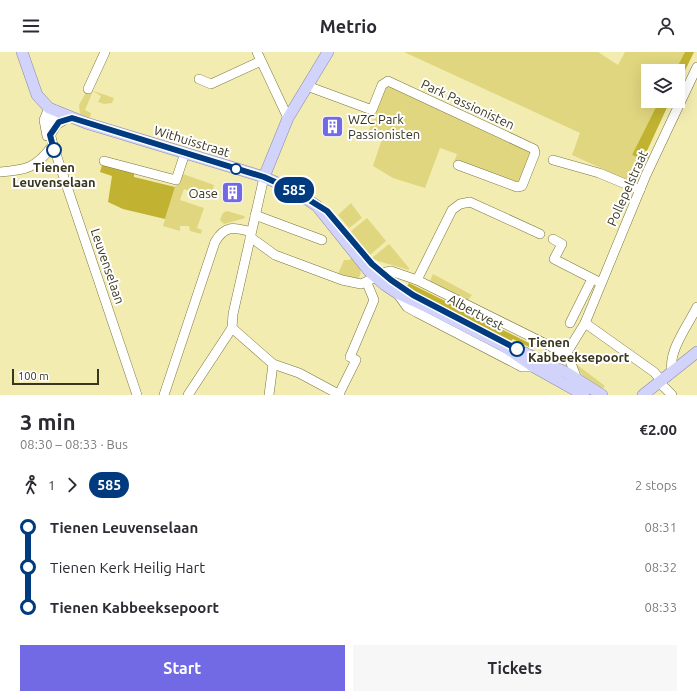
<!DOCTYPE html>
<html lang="en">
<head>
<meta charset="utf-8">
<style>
	:root { --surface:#fff; --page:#f7f7f7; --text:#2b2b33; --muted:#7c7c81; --accent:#7269e4 }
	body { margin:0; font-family:Ubuntu,sans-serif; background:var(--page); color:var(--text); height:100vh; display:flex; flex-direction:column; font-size:15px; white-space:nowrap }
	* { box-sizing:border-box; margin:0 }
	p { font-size:13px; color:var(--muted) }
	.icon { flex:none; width:22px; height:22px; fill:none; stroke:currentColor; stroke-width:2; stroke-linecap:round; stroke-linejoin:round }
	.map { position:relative; height:343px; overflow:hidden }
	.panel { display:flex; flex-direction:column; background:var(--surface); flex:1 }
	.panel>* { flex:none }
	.badge { padding:0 8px; border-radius:13px; font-size:14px; line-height:26px }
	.buttons { position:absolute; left:641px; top:12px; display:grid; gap:8px }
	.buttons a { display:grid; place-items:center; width:44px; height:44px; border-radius:0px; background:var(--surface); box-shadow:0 4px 16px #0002; font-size:20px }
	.scale { position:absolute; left:12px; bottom:10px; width:87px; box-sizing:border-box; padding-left:4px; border:2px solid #39361e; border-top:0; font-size:11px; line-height:14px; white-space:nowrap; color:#39361e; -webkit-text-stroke:3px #fff; paint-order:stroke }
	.map>.badge { position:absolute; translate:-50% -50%; box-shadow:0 0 0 2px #fff }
	.legs { display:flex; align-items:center; gap:6px; height:44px; padding:0 20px; font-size:13px }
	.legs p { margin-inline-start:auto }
	.head { display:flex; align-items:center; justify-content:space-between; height:68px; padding:0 20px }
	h1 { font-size:22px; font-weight:700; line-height:30px }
	.button { display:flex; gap:8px; margin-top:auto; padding:8px 20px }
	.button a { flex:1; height:46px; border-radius:0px; background:var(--accent); color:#fff; font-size:16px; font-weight:700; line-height:46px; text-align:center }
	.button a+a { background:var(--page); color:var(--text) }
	ul { padding:0 20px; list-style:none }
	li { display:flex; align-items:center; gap:14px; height:40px; font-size:15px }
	li i { display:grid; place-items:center; width:6px; height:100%; margin:0 5px; background:currentColor }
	li i::after { content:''; width:10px; height:10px; margin:-5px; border:3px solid; border-radius:50%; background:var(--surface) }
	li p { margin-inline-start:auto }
	li:first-child i { background:linear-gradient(#0000 50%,currentColor 0) }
	li:last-child i { background:linear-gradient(currentColor 50%,#0000 0) }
	header { display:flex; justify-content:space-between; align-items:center; height:52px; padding:0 20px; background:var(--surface); font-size:18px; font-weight:700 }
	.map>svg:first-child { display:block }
	.green { fill:#e0d67f }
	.forest { fill:#c1b331 }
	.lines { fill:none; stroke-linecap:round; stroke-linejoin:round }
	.minor-casing { stroke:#7b753e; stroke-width:10 }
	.major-casing { stroke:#8989ac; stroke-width:12 }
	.minor { stroke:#fff; stroke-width:9 }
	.major { stroke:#d2d3fb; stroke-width:11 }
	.line-1-casing { stroke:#fff; stroke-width:9 }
	.line-1 { stroke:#003b80; stroke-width:6 }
	.stop-1-dot { fill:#fff; stroke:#003b80; stroke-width:2 }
	.labels { text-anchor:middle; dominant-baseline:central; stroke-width:4; stroke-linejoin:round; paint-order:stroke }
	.street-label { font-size:13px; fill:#39361e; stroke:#fff }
	.poi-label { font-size:13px; fill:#39361e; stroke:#fff; text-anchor:start }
	.stop-label { font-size:13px; font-weight:bold; fill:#39361e; stroke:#fff }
</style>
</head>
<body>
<header><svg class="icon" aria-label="menu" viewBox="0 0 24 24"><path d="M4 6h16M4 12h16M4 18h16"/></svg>Metrio<svg class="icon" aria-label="person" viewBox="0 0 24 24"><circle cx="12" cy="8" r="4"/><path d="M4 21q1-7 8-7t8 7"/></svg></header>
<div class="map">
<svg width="697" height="343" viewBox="0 0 697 343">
	<rect width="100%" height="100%" fill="#f2ecb1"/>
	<g class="green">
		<polygon points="404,0 598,0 618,13 625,0 685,0 675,19 648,19 648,49 659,49 632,103 645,108 634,131 572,103 580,81"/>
		<polygon points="386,33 532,99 523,130 515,132 454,110 457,102 440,96 425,136 393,126 373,114 382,87 368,81"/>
		<polygon points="88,37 114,46 112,51 104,52 98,50 101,44 93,39 85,58 91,61 90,66 80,62 79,53"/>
		<polygon points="184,106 188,108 183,122 214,133 210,146 184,137 180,148 204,156 197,176 202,178 201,182 190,179 189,174 180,174 180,179 163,174"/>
		<polygon points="351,151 362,166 349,176 338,163"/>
		<polygon points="227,159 244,164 245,166 224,172 220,168 223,161"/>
		<polygon points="367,166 386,189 370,203 351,179"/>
		<polygon points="389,192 409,216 409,218 378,209 372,206"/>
		<path d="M 353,205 C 358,213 365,220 357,228 L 338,222 L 344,208 L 349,208 Z"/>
		<polygon points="433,222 472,243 468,248 430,229"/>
		<polygon points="576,312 605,334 602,337 583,325"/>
	</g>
	<g class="forest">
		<polygon points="685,0 694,0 678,33 678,19 675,19"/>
		<polygon points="659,49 670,49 646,101 652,104 645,108 632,103"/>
		<polygon points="102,113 134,118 134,125 175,135 165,167 123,157 108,150 112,124 100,120"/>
		<polygon points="409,231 531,292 529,295 513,287 511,289 506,288 406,236"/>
	</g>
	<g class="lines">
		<defs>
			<g id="minor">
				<polyline points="257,0 288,66"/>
				<polyline points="199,27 211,32 261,9"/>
				<polyline points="307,34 372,58 382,33 388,29 534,97 535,101 522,134 517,135 458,113"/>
				<polyline points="88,37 105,0"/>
				<polyline points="56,58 49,77 53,93 137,343"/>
				<polyline points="51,82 56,73 66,67"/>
				<polyline points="47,84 44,68 49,56"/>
				<polyline points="553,108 599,121 640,138"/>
				<polyline points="104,109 176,128 185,101"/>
				<path d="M 0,120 C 27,118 36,116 53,93"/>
				<polyline points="264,125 233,262 232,276 273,312 299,321 340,343"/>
				<polyline points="255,163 322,188"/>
				<polyline points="250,185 275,203 342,228 361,232 376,225"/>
				<polyline points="553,187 562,192 554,207 601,231"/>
				<polyline points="382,221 391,219 417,228 566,302 569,306 577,327"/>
				<polyline points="417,228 452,158 460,152 470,150 540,182"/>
				<polyline points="397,241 407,255 416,260 522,315 534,315"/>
				<polyline points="570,271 592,227"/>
				<polyline points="585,271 654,320 661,328"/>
				<polyline points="566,302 585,271 646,123 697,15"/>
				<path d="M 672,319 C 668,299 688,273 697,255"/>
				<polyline points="659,330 672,343"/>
				<polyline points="339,342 356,308 350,305 374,248 367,231"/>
				<path d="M 164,343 L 215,190 C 225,173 234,175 251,180"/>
				<polyline points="188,343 232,276"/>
				<polyline points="269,343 273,312"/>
			</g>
			<g id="major">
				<polyline points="22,0 37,43 49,56 86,71 264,125 293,138 317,154 369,219 385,233 397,241 434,258 502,293 534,315 584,343"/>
				<polyline points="264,125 288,66 328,0"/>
				<polyline points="525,301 567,321 602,343"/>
				<polyline points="643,343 697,300"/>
			</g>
		</defs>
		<use href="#minor" class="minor-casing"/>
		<use href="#major" class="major-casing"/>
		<use href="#minor" class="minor"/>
		<use href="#major" class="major"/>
	</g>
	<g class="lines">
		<defs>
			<polyline id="line-1" points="54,98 50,83 59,70 72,66 264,125 293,138 327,159 372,212 391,228 413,243 517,297"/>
		</defs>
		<use href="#line-1" class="line-1-casing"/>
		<use href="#line-1" class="line-1"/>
	</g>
	<defs>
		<symbol id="building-square" viewBox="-11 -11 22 22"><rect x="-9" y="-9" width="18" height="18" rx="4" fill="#7269e4" stroke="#fff"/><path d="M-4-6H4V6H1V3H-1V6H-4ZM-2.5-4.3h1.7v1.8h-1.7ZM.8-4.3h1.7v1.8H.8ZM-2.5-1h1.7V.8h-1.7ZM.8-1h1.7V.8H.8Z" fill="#fff"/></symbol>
	</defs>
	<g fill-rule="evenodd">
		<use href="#building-square" x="320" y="62" width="25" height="25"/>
		<use href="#building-square" x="220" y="128" width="25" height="25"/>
	</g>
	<g class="stop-1-dot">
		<circle cx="54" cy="98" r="7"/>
		<circle cx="236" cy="117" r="5"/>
		<circle cx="517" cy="297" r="7"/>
	</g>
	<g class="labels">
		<g class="street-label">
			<text transform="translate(468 52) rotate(25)">Park Passionisten</text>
			<text transform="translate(192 89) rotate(17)">Withuisstraat</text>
			<text transform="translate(627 136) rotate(-66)">Pollepelstraat</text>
			<text transform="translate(108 214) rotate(71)">Leuvenselaan</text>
			<text transform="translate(476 260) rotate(28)">Albertvest</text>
		</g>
		<g class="poi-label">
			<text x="348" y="67">WZC Park<tspan x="348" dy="15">Passionisten</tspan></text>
			<text x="218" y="141" text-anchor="end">Oase</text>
		</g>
		<g class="stop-label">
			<text x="54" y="115">Tienen<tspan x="54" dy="15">Leuvenselaan</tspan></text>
			<text x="528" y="290" text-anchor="start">Tienen<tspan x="528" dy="15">Kabbeeksepoort</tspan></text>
		</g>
	</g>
</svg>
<div class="buttons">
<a><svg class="icon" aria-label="layers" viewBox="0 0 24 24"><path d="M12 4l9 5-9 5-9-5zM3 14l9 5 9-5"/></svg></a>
</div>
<div class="scale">100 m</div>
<b class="badge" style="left:294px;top:138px;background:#003b80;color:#fff">585</b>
</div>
<section class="panel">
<div class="head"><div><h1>3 min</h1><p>08:30 – 08:33 · Bus</p></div><b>€2.00</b></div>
<div class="legs"><svg class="icon" aria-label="walk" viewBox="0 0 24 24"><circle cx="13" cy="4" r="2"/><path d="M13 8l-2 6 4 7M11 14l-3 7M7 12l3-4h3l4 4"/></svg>1<svg class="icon" aria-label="forward" viewBox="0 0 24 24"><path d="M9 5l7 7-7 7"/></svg><b class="badge" style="background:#003b80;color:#fff">585</b><p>2 stops</p></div>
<ul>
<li><i style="color:#003b80"></i><b>Tienen Leuvenselaan</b><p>08:31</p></li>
<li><i style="color:#003b80"></i><span>Tienen Kerk Heilig Hart</span><p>08:32</p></li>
<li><i style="color:#003b80"></i><b>Tienen Kabbeeksepoort</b><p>08:33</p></li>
</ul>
<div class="button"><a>Start</a><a>Tickets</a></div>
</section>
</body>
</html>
